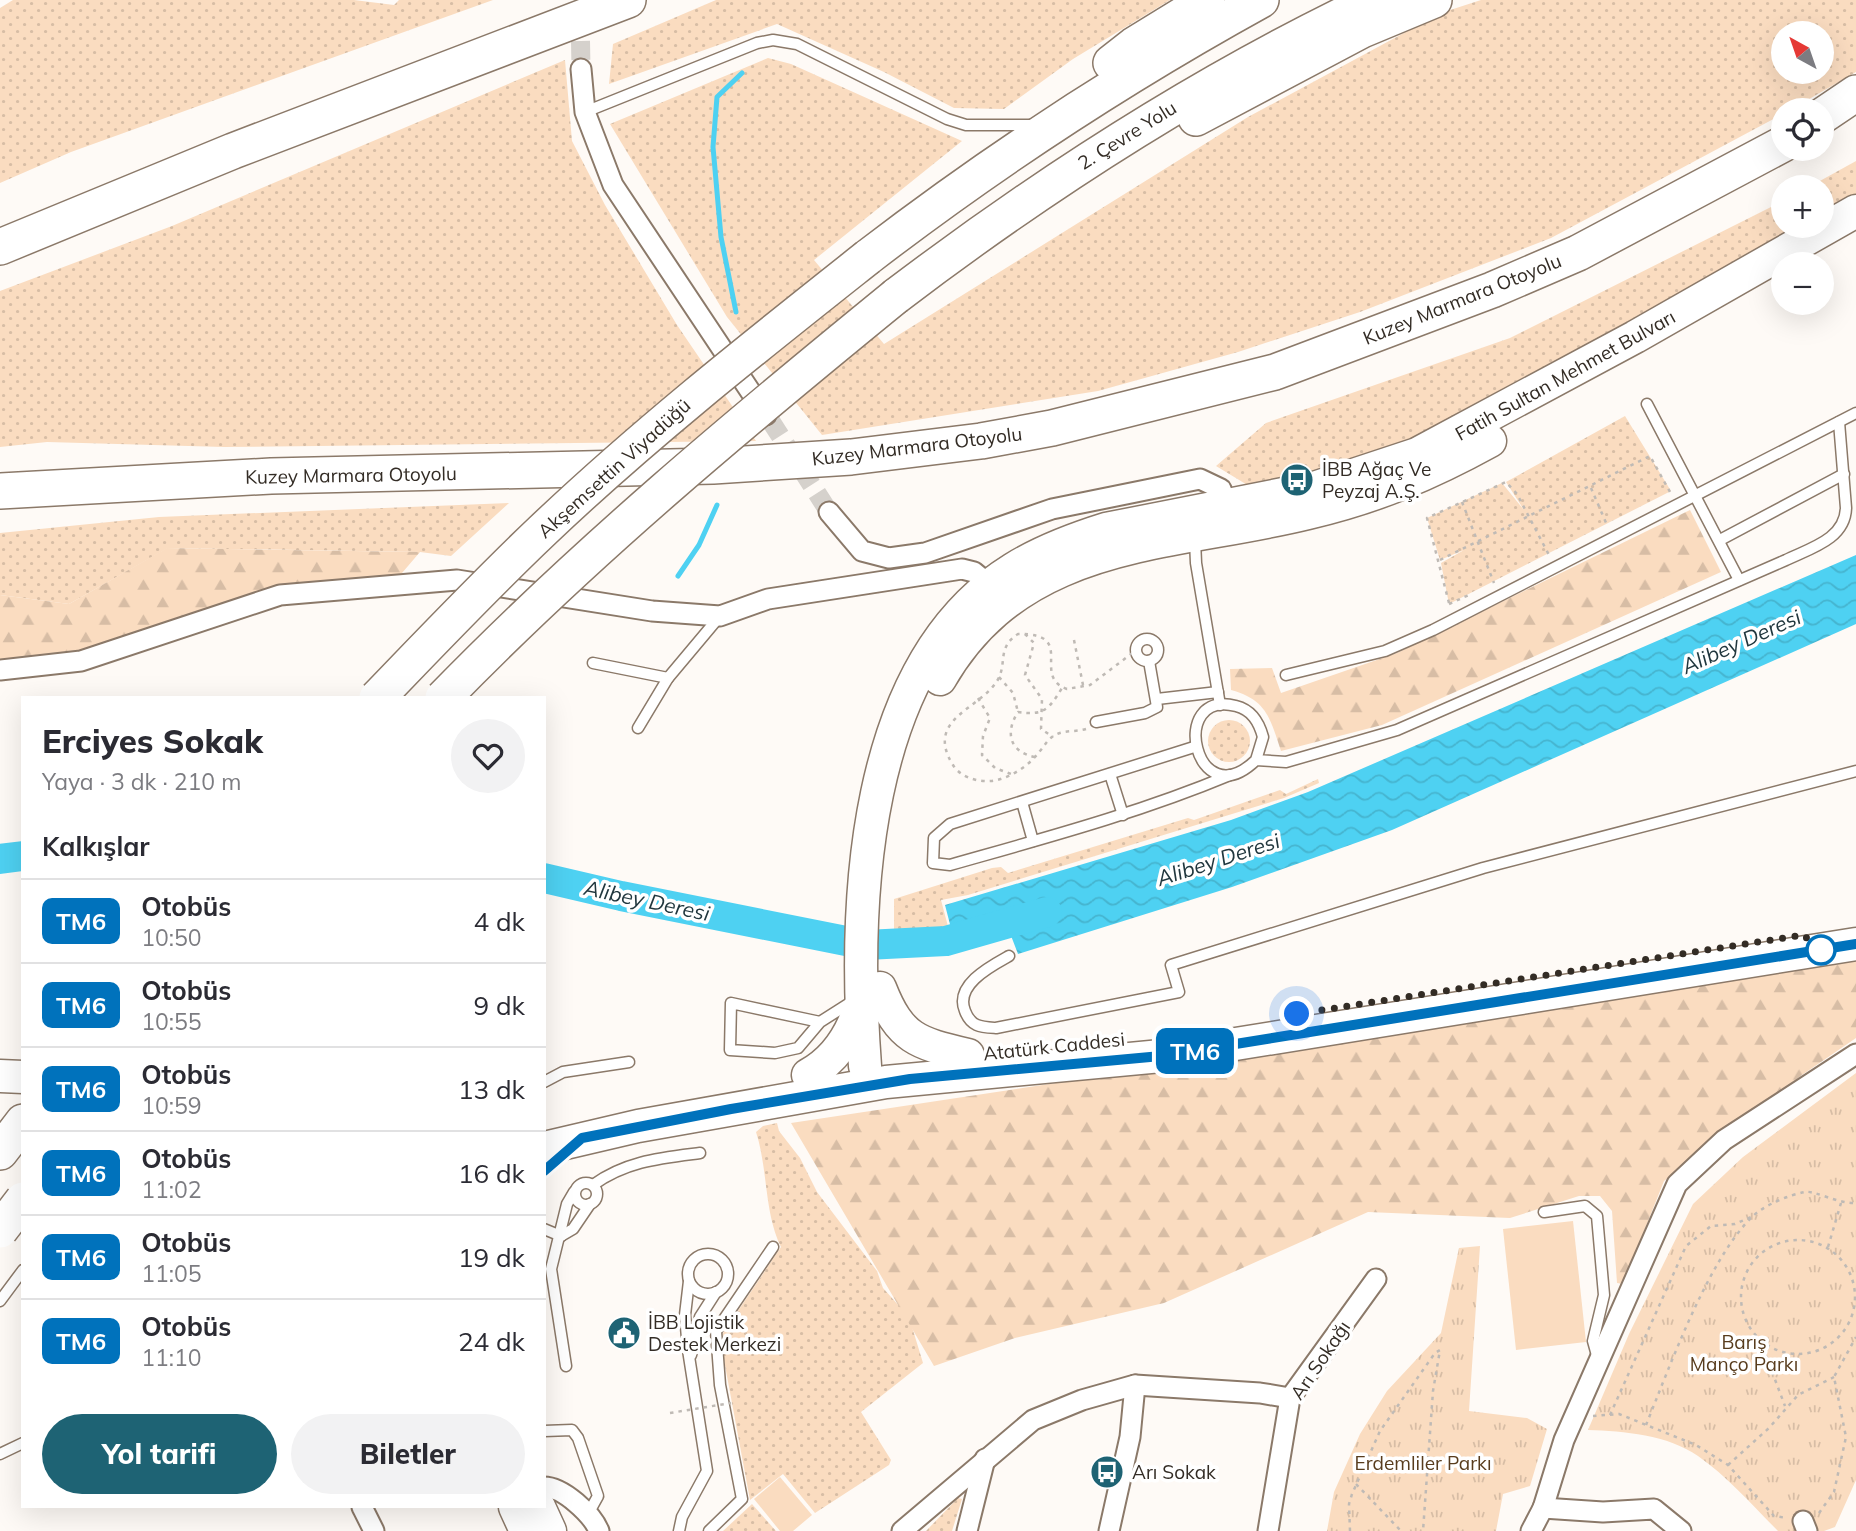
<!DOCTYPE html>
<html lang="tr">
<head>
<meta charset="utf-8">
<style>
	:root { --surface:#fff; --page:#f2f2f3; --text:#2b2b33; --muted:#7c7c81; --line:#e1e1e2; --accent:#1e6374 }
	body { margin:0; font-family:Mulish,sans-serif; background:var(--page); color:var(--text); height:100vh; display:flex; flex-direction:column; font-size:26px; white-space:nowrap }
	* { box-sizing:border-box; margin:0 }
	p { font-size:23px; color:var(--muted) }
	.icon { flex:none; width:38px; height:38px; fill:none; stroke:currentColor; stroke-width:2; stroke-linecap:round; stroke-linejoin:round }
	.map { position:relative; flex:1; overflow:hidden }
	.sheet { position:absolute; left:21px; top:696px; width:525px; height:812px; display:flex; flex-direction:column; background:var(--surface); border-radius:0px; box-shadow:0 7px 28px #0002 }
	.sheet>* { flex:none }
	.badge { padding:0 14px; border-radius:10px; font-size:24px; line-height:46px }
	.needle { width:46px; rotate:320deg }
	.buttons { position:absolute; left:1771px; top:21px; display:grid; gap:14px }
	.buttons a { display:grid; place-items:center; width:63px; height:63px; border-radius:50%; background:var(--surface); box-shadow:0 7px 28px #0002; font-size:35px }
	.you { position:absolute; width:35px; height:35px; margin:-18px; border:5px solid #fff; border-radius:50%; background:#1a73e8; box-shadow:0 0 0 10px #1a73e833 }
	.map>.badge { position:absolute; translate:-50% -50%; box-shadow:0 0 0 4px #fff }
	h2 { padding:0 21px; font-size:26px; line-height:63px }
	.round { display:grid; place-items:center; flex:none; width:74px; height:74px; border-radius:37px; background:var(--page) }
	.head { display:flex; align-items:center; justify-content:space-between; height:119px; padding:0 21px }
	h1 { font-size:33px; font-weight:800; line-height:52px }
	.action { display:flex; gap:14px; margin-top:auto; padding:14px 21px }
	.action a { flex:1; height:80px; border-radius:42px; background:var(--accent); color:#fff; font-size:28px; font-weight:800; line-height:80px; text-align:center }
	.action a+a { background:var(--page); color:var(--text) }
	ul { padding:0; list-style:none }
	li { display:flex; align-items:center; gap:21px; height:84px; padding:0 21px; border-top:2px solid var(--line) }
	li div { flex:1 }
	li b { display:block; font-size:26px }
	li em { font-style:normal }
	li .badge { min-width:77px; font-weight:700; text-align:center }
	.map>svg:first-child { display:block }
	.grass { fill:url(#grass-dots); fill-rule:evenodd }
	.forest { fill:url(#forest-firs) }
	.park { fill:url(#park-tufts) }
	.pitch { fill:#fadcc0 }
	.water { fill:url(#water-waves) }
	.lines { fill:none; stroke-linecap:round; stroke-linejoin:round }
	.stream { stroke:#4ed1f2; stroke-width:5 }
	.river { stroke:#4ed1f2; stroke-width:30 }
	.minor-tunnel { stroke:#d5d1cc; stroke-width:19; stroke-dasharray:19 10; stroke-linecap:butt }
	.service-casing { stroke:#8b7969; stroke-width:13 }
	.minor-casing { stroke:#8b7969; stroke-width:23 }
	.primary-casing { stroke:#8b7969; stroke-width:35 }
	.motorway-casing { stroke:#8b7969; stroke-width:38 }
	.path { stroke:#bfbab5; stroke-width:2.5; stroke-dasharray:3.5 5; stroke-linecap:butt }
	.service { stroke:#fff; stroke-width:10 }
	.minor { stroke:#fff; stroke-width:19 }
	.primary { stroke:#fff; stroke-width:32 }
	.motorway { stroke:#fff; stroke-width:35 }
	.motorway-bridge-casing { stroke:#8b7969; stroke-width:38; stroke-linecap:butt }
	.path-bridge { stroke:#bfbab5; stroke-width:2.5; stroke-dasharray:3.5 5; stroke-linecap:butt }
	.motorway-bridge { stroke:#fff; stroke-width:35 }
	.line-casing { stroke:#fff; stroke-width:16 }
	.line { stroke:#0072bc; stroke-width:10 }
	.walk { stroke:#332c25; stroke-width:7; stroke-dasharray:0 12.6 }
	.stop-dot { fill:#fff; stroke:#0072bc; stroke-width:3.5 }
	.labels { text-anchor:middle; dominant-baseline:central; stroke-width:7; stroke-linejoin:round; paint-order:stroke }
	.street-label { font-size:19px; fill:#332c25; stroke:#fff }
	.poi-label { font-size:19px; fill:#332c25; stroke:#fff; text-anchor:start }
	.park-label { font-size:19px; fill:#583c1d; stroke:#fff }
	.water-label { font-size:21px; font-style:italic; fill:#21373e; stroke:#fff }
</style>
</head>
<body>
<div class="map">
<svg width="1856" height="1531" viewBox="0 0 1856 1531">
	<defs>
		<pattern id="grass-dots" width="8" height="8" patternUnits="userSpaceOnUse" patternTransform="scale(1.75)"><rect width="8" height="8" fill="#fadcc0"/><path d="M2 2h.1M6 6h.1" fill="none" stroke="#d7bda5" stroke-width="1.8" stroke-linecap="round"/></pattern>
		<pattern id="forest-firs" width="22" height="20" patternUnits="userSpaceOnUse" patternTransform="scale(1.75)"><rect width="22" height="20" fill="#fadcc0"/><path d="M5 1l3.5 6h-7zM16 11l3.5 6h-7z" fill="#d7bda5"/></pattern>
		<pattern id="park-tufts" width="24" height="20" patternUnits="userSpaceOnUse" patternTransform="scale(1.75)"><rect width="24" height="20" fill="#fadcc0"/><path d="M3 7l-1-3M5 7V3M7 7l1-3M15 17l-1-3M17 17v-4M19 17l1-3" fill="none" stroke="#d7bda5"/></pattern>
		<pattern id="water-waves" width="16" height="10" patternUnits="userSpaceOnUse" patternTransform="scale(1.75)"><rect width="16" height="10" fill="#4ed1f2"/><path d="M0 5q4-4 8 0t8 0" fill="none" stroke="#45b4cf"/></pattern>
	</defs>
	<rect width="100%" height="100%" fill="#fefaf6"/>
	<g class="grass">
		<polygon points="13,0 354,0 394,5 399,0 493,0 71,152 0,183 0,8"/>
		<polygon points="716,0 1170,0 1073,59 1004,109 954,108 884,72 777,24 609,84 613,44"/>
		<path d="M 1481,0 L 1856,0 L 1856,72 L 1790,110 L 1783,110 L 1783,114 L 1551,238 L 1360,312 L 1238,352 L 1098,391 L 822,435 L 727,317 L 610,124 L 768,58 L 791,64 L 962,141 L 814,260 L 884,344 L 1248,117 L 1441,13 ZM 1783,33 L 1822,33 L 1822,72 L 1783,72 Z"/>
		<polygon points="565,60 572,141 605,205 677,325 756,441 224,447 47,442 0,447 0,291 172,226"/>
		<polygon points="1856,161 1856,197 1822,216 1822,187 1809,187"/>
		<polygon points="1783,201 1783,226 1805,226 1452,425 1370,456 1254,489 1216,466 1266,423 1510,338"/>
		<polygon points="1625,416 1671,491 1449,604 1441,563 1464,550 1440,560 1427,518 1502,483 1524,510 1506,482"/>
		<polygon points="509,503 451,556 420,552 168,548 69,604 0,595 0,533 159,517"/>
		<circle cx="1229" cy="741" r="21"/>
		<polygon points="1318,779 1319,783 1284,798 968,895 941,900 950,934 894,942 894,899 992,868 1001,867 1008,873 1188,818 1194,820 1280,790 1286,794"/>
		<path d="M 777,1123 L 779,1131 L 800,1158 L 817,1192 L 877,1271 L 883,1288 L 909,1317 L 923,1363 L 861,1412 L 891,1460 L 889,1465 L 815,1513 L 783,1474 L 750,1500 L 724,1360 L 723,1333 L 781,1247 C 764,1212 768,1169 756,1132 L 763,1126 Z"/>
		<polygon points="958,1498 962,1499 952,1531 926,1531"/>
		<polygon points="752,1504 776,1531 723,1531"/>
	</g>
	<g class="forest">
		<path d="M 1690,510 L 1721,572 L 1382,725 L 1281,751 C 1270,718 1267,700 1231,690 L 1230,669 L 1272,668 L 1281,693 L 1397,653 Z"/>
		<polygon points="167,548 420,552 396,580 281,585 79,654 0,663 0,595 69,604"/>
		<polygon points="1856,955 1856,1038 1802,1075 1664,1181 1623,1284 1617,1283 1612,1211 1600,1196 1579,1196 1510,1218 1368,1212 1164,1303 1015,1338 934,1366 791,1123 1552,1008"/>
	</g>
	<g class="park">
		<path d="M 1856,1073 L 1856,1480 L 1835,1527 L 1824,1531 L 1778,1531 C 1753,1506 1728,1477 1698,1456 C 1668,1435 1624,1431 1588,1430 L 1629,1334 L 1693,1204 L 1743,1157 Z"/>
		<polygon points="1480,1246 1469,1411 1527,1418 1547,1429 1530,1486 1503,1494 1496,1531 1327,1531 1334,1492 1360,1434 1387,1391 1441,1333 1459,1248"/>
	</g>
	<g class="pitch">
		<polygon points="1573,1221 1586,1342 1516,1350 1503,1229"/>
		<polygon points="780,1477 812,1515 793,1531 780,1531 754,1499"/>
	</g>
	<polygon class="water" points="1856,555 1856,624 1392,830 1232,887 1018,954 1005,920 953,936 945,905 1231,820 1308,792"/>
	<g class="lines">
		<g class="stream">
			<polyline points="736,312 721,237 713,147 717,97 742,73"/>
			<polyline points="678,576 699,545 717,505"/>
		</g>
		<g class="river">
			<polyline points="0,859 23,856"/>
			<polyline points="544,878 621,896 866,945 946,941 1047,912"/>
		</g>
		<g class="minor-tunnel">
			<polyline points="580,12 581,69"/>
			<polyline points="770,420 829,512"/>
		</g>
		<defs>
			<g id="service">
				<polyline points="585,112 757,43 773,40 797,44 947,119 966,125 1031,125"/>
				<polyline points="1647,404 1739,580"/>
				<polyline points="1195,540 1196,563 1220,705"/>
				<polyline points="1720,540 1844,474"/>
				<circle cx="1147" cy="650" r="11"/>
				<polyline points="593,663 668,678"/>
				<polyline points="1286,675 1385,651 1433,630 1856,413"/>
				<polyline points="1157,699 1218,692"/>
				<polyline points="1096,722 1145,713 1157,707 1149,661"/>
				<polyline points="638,728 668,678 720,616"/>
				<path d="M 1194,747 L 950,824 L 934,838 L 933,863 L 950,865 C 1045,838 1139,813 1230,775"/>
				<path d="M 1256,760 L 1263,737 C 1259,722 1252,710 1236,706 C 1167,688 1195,819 1256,760 L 1286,762 L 1397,730 L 1786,560 C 1811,548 1845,539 1846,508 L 1839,422"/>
				<polyline points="1110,774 1123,815"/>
				<polyline points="1022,802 1033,841"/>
				<path d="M 1009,956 C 991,966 954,985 965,1011 C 971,1027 981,1027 996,1028 L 1179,992 L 1171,965 L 1483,868 L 1856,771"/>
				<polyline points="820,1022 731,1003 730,1050 775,1053 798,1048 820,1022 853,1001"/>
				<polyline points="544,1082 563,1072 629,1062"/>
				<circle cx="586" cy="1194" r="11"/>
				<path d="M 593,1185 C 626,1161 661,1158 700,1153"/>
				<polyline points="1544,1212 1585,1206 1597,1216 1604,1295 1593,1341 1598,1359"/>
				<polyline points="544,1229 561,1236"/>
				<polyline points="561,1236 573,1229 590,1204"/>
				<circle cx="708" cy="1274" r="20"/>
				<polyline points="0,1301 23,1270"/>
				<polyline points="691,1355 700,1317 716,1292"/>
				<polyline points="566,1366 551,1269 567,1204 574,1192"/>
				<polyline points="544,1431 572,1430 578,1438 598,1496 588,1514"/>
				<polyline points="0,1454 23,1443"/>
				<polyline points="679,1531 682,1517 707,1471 688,1350 685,1315 689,1281"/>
				<polyline points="709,1531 742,1499 720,1385 716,1331 773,1247"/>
			</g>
			<g id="minor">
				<polyline points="581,69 585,112 613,185 766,415"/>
				<polyline points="829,512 862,551 889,558 925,553 1052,509 1200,479 1221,489 1227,505"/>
				<polyline points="0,670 81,661 280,595 457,580 652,611 720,616 768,599 962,569 974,572 991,586"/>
				<path d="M 544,1487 C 563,1487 592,1514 599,1531"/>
				<polyline points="362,1507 374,1531"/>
				<polyline points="1543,1508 1603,1512 1654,1509 1681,1531"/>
				<polyline points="1803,1521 1807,1531"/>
				<polyline points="902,1531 1033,1420 1082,1400 1135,1385 1260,1393 1290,1398"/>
				<polyline points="967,1531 985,1459"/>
				<polyline points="1109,1531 1130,1437 1135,1385"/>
				<polyline points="1268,1531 1290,1398 1376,1279"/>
				<polyline points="1531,1531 1543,1508 1564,1440 1677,1184 1724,1140 1856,1054"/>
			</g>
			<g id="primary">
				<path d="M 940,679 C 1022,537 1170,547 1308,513 C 1376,497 1430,474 1490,441"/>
				<path d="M 880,988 C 900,1039 917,1043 968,1055"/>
				<path d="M 865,1066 C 853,906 860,664 1013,569 C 1042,551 1074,539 1106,529 L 1314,488 L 1417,454 L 1635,337 L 1856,211"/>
				<path d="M 808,1075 C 834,1061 851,1035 860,1007"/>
				<polyline points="0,1076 23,1077"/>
				<polyline points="544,1148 638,1126 886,1082 1161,1056 1856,944"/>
				<polyline points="515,1507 526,1531"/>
				<polyline points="539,1507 550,1531"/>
			</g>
			<g id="motorway">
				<polyline points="1111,63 1134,45 1207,0"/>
				<polyline points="1822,116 1856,93"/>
				<polyline points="1196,118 1362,30 1434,0"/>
				<polyline points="0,247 233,151 628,0"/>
				<path d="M 868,257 C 993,161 1123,76 1261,0"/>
				<path d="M 896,296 C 1046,182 1203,81 1374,0"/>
				<polyline points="0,491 271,476 713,466 851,457 981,441 1052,428 1275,372 1492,290 1578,253 1783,144"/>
				<polyline points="0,1152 23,1122"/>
			</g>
		</defs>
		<use href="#service" class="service-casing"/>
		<use href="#minor" class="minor-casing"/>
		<use href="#primary" class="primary-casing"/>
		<use href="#motorway" class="motorway-casing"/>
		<g class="path">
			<polyline points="1591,488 1607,525"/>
			<polyline points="1462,502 1494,583"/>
			<polyline points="1440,560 1650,456 1670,492"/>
			<polyline points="1449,603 1427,518 1506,482 1517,494 1549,555"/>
			<polyline points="1449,604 1471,594"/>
			<polyline points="1025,634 1034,643 1025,675 1042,699 1041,729 1053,737"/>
			<polyline points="1074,640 1083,685"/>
			<polyline points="999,677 1013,693 1018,712"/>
			<polyline points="978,698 990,718 983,736 982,755 995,768 1011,774"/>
			<path d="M 1086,729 C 1076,732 1064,730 1055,735 C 1048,739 1045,745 1040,751 C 1029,766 1009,779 991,781 C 977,782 960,777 953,765 C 924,719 980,709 997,681 C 1008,664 996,648 1018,634 C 1078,633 1030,676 1067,689 L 1090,685 L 1135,651"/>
			<path d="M 1035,757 C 1009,752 1005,732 1018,712 C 1044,716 1049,709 1062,688"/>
			<circle cx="1798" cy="1297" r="57"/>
			<polyline points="1828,1247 1841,1203"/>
			<polyline points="1760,1340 1785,1406"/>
			<polyline points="1610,1415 1686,1246 1711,1226 1735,1224 1751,1217"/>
			<polyline points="1593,1416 1619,1414 1696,1445 1728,1465 1774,1516 1787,1518"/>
			<path d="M 1646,1425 C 1670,1366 1708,1260 1752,1217 C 1764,1205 1789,1195 1805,1192 C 1814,1190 1838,1204 1856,1203"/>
			<polyline points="1728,1465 1769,1428 1798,1395 1834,1377"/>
			<polyline points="1356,1484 1401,1531"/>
			<polyline points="1819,1513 1834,1492 1846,1437 1834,1377 1856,1337"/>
			<polyline points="1350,1531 1349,1504 1352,1494 1380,1431 1435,1353 1440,1350 1433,1391 1423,1531"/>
		</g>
		<use href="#service" class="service"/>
		<use href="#minor" class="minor"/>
		<use href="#primary" class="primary"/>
		<use href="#motorway" class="motorway"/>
		<defs>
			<g id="motorway-bridge">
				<path d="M 377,698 C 431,642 485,585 542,531 C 645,433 757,345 868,257"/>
				<path d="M 443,698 C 584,553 739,424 896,296"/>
				<polyline points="0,1230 23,1200"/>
			</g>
		</defs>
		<use href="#motorway-bridge" class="motorway-bridge-casing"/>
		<polyline class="path-bridge" points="670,1413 731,1403"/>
		<use href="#motorway-bridge" class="motorway-bridge"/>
	</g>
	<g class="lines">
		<defs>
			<polyline id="line" points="544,1171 582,1138 731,1109 910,1079 1161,1056 1856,944"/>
		</defs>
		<use href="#line" class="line-casing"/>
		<use href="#line" class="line"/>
		<polyline class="walk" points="1297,1014 1803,935 1821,950"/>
	</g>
	<defs>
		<symbol id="bus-disc" viewBox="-11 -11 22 22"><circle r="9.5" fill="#1e6374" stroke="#fff"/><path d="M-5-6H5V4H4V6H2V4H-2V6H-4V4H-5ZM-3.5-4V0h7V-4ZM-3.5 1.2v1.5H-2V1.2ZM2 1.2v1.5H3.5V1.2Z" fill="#fff"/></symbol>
		<symbol id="civic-disc" viewBox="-11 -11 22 22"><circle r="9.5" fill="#1e6374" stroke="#fff"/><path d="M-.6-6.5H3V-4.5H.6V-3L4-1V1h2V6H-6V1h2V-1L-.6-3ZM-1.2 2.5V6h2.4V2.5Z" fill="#fff"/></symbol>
	</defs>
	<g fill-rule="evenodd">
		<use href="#bus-disc" x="1278" y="461" width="38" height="38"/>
		<use href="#civic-disc" x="605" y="1314" width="38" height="38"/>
		<use href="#bus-disc" x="1088" y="1453" width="38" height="38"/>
	</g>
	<circle class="stop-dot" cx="1821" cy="950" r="14"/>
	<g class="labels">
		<g class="street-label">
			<text transform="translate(1127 135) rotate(-32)">2. Çevre Yolu</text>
			<text transform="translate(1462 299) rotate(-22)">Kuzey Marmara Otoyolu</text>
			<text transform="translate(1565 375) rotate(-29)">Fatih Sultan Mehmet Bulvarı</text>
			<text transform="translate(917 446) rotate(-7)">Kuzey Marmara Otoyolu</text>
			<text transform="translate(614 468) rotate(-42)">Akşemsettin Viyadüğü</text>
			<text transform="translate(351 475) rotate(-1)">Kuzey Marmara Otoyolu</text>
			<text transform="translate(1054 1046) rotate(-6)">Atatürk Caddesi</text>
			<text transform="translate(1320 1360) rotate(-56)">Arı Sokağı</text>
		</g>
		<g class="poi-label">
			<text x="1322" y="469">İBB Ağaç Ve<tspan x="1322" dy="22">Peyzaj A.Ş.</tspan></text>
			<text x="648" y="1322">İBB Lojistik<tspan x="648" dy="22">Destek Merkezi</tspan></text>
			<text x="1132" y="1472">Arı Sokak</text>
		</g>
		<g class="park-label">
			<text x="1744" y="1342">Barış<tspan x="1744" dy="22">Manço Parkı</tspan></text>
			<text x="1423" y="1463">Erdemliler Parkı</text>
		</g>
		<g class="water-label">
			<text transform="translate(1741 641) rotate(-24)">Alibey Deresi</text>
			<text transform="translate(1218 859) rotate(-18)">Alibey Deresi</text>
			<text transform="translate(647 900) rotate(12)">Alibey Deresi</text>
		</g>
	</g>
</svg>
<div class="buttons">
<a><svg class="needle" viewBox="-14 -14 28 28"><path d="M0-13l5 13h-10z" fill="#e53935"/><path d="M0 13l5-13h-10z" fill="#7c7c81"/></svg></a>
<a><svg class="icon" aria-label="locate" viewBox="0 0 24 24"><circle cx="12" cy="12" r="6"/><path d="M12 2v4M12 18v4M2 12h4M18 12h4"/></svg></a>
<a>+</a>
<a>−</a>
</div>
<div class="you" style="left:1297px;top:1014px"></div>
<b class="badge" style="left:1195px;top:1051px;background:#0072bc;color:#fff">TM6</b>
<section class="sheet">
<div class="head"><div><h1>Erciyes Sokak</h1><p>Yaya · 3 dk · 210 m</p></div><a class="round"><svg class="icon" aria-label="heart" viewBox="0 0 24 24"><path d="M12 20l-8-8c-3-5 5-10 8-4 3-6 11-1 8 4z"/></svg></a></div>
<h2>Kalkışlar</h2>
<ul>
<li><span class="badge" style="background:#0072bc;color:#fff">TM6</span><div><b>Otobüs</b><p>10:50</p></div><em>4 dk</em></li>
<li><span class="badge" style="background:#0072bc;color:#fff">TM6</span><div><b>Otobüs</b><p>10:55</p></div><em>9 dk</em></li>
<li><span class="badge" style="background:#0072bc;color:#fff">TM6</span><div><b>Otobüs</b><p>10:59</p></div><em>13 dk</em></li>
<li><span class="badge" style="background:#0072bc;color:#fff">TM6</span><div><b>Otobüs</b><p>11:02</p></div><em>16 dk</em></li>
<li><span class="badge" style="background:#0072bc;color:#fff">TM6</span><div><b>Otobüs</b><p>11:05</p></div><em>19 dk</em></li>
<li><span class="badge" style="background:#0072bc;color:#fff">TM6</span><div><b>Otobüs</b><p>11:10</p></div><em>24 dk</em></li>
</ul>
<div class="action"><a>Yol tarifi</a><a>Biletler</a></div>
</section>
</div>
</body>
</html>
